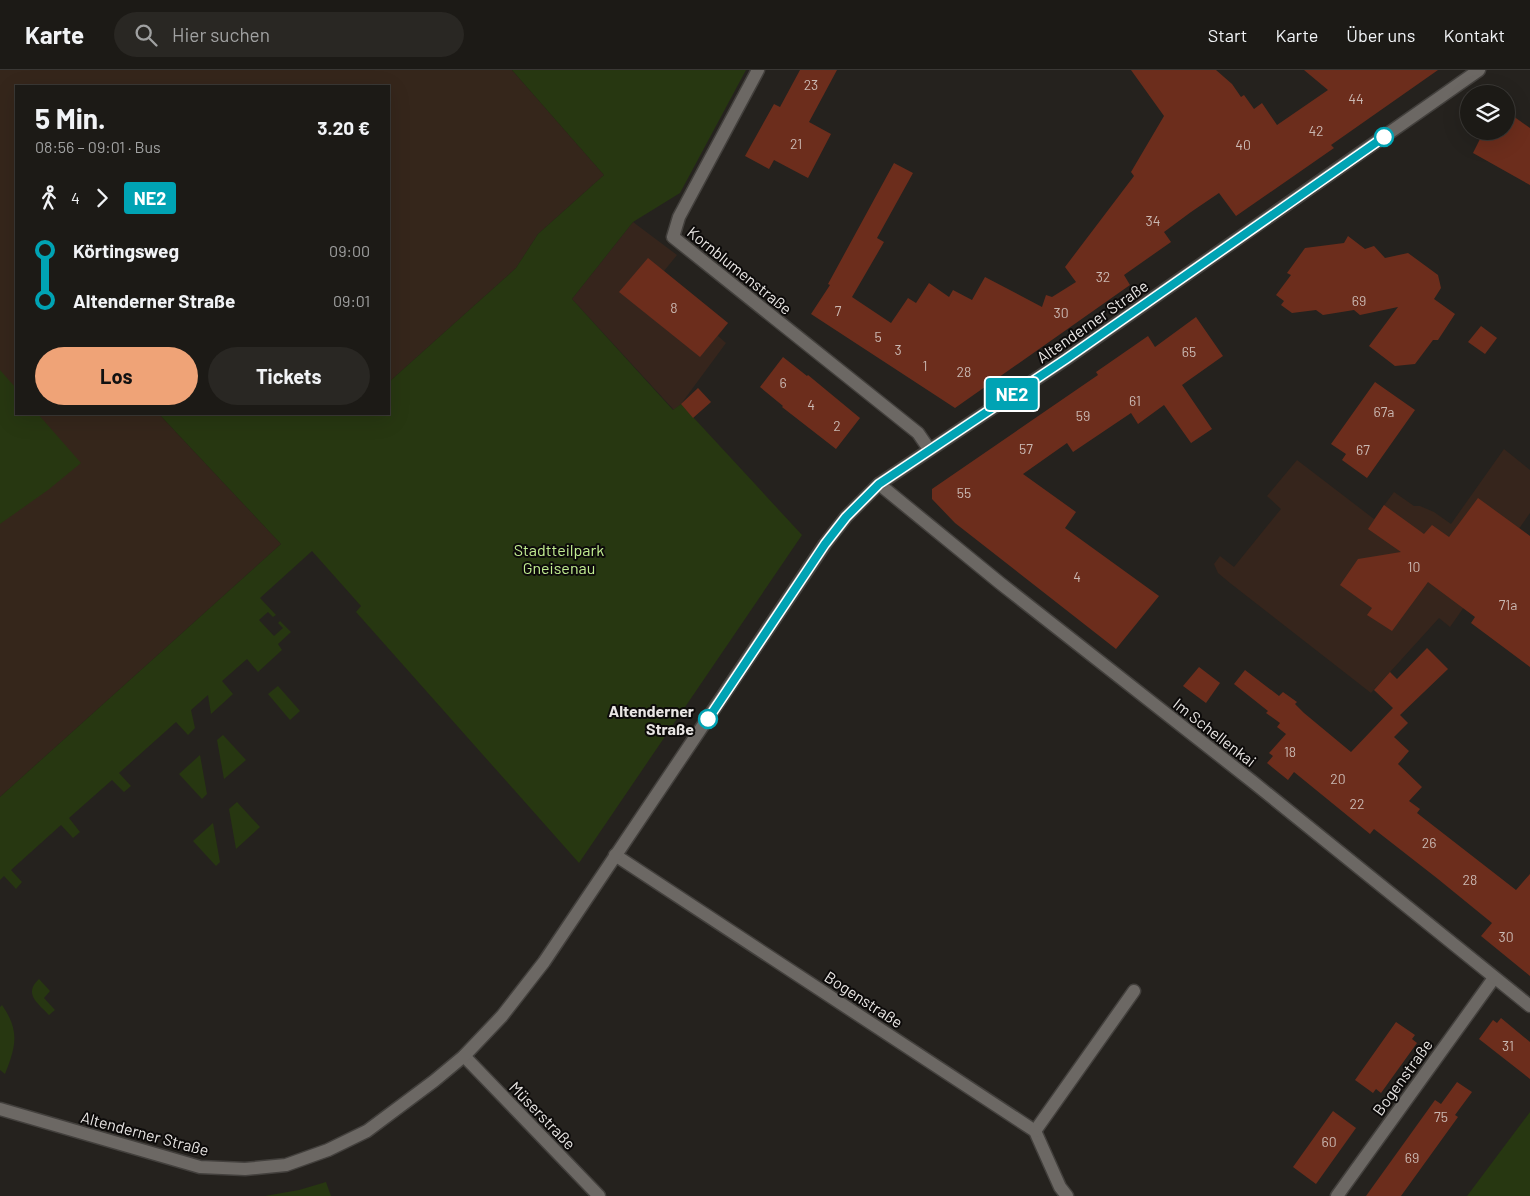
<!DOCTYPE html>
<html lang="de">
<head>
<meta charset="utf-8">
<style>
	:root { --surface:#1c1a16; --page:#292723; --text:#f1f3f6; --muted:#a0a1a1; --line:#3a3835; --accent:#efa377 }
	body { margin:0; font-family:Barlow,sans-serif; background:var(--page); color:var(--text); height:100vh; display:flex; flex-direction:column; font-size:19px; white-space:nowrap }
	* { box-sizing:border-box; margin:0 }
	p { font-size:16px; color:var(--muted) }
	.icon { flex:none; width:28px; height:28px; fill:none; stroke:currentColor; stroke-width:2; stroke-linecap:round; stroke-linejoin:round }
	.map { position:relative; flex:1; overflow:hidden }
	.panel { position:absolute; left:15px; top:15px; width:375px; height:330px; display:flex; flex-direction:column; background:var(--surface); border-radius:0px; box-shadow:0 5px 20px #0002,0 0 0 1px var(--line) }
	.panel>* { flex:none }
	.badge { padding:0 10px; border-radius:4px; font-size:18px; line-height:32px }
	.controls { position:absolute; left:1460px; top:15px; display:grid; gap:10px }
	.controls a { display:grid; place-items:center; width:55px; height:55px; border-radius:50%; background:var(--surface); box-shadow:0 5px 20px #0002,0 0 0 1px var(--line); font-size:25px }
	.map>.badge { position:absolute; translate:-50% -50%; box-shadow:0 0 0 2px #fff }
	.legs { display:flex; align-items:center; gap:8px; height:55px; padding:0 20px; font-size:16px }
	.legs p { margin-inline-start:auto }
	.head { display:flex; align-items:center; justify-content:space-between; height:85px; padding:0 20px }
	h1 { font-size:28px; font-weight:700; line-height:38px }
	.button { display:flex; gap:10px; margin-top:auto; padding:10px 20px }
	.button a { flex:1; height:58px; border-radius:30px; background:var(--accent); color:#111; font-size:20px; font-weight:700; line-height:58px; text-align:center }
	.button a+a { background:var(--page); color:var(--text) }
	ul { padding:0 20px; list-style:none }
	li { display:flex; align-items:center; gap:18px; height:50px; font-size:19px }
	li i { display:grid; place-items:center; width:8px; height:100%; margin:0 6px; background:currentColor }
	li i::after { content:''; width:12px; height:12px; margin:-6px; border:4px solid; border-radius:50%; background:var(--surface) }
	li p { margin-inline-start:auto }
	li:first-child i { background:linear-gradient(#0000 50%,currentColor 0) }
	li:last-child i { background:linear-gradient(currentColor 50%,#0000 0) }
	header { display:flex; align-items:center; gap:30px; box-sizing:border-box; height:70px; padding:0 25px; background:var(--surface); border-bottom:1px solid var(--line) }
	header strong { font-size:24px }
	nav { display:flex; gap:28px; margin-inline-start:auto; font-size:18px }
	.search { width:350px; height:45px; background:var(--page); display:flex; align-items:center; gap:12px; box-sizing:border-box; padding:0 18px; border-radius:28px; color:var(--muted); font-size:19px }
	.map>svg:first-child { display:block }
	.commercial { fill:#35261b }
	.education { fill:#36251c }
	.green { fill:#273711 }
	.building { fill:#6c2d1c }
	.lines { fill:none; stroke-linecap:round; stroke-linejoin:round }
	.minor-casing { stroke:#43403d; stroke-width:15 }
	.tertiary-casing { stroke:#43403d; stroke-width:15 }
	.secondary-casing { stroke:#43403d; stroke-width:15 }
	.minor { stroke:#6c6864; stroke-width:12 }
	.tertiary { stroke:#6c6864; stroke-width:12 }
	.secondary { stroke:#6c6864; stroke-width:12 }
	.line-1-casing { stroke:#fff; stroke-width:11 }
	.line-1 { stroke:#00a3b4; stroke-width:8 }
	.stop-1-dot { fill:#fff; stroke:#00a3b4; stroke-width:2.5 }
	.labels { text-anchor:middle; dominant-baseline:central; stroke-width:4; stroke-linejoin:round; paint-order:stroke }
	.number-label { font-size:14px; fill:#cab8b2 }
	.street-label { font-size:16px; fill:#e9e6e4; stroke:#0d0b0a }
	.park-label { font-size:16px; fill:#c2ed92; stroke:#0d0b0a }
	.stop-label { font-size:16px; font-weight:bold; fill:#e9e6e4; stroke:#0d0b0a; text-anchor:end }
</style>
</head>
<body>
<header>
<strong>Karte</strong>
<div class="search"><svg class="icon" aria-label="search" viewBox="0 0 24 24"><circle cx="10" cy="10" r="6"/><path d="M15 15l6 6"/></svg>Hier suchen</div>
<nav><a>Start</a><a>Karte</a><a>Über uns</a><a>Kontakt</a></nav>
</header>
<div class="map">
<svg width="1530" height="1126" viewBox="0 0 1530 1126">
	<rect width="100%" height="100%" fill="#25221e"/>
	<polygon class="commercial" points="0,0 512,0 604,105 538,164 516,198 389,312 389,16 16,16 16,344 159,344 281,474 0,727"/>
	<g class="education">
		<polygon points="633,152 677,185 664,201 728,253 718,266 726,273 681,334 674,340 572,229"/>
		<polygon points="1504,379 1530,400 1530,443 1450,557 1439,548 1371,623 1230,513 1218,503 1214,494 1220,486 1234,497 1281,439 1267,426 1297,390 1374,449 1394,422 1414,436 1420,436 1434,442 1451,454"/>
	</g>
	<g class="green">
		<polygon points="512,0 746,0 680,123 633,152 572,229 673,340 681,334 802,465 579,793 356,542 361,536 312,481 260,528 276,545 273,547 268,542 259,550 274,566 283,558 278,553 280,551 291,562 278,574 282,580 258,602 247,589 222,611 233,624 211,644 208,625 191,640 195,658 188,665 176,652 119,703 131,716 124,722 112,710 69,748 80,762 73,768 61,755 11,800 22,812 16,819 4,806 0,810 0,727 281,474 159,344 389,344 389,312 516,198 538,164 604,105"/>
		<polygon points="0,300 16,318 16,344 38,344 81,393 48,420 0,454"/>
		<polygon points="278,616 300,641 290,650 268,624"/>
		<polygon points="223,665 246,690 224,709 217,670"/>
		<polygon points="200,685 207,724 202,729 179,704"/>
		<polygon points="237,732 260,757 236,779 229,739"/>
		<polygon points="213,753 220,792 216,796 193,771"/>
		<path d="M 39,909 L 50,921 L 44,928 L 55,940 L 49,945 C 38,933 23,924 39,909 Z"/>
		<path d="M 2,935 C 20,961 16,976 5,1004 L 0,1000 L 0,937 Z"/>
		<polygon points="1530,1042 1530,1126 1467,1126"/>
		<polygon points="326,1112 331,1126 265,1126 299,1120"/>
	</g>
	<g class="building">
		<polygon points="800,0 837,0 809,52 831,64 808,108 774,90 769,99 745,86 774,34 780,37"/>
		<polygon points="1131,0 1216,0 1232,14 1241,27 1244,25 1254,39 1262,33 1277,55 1328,20 1304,0 1438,0 1331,75 1334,78 1236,146 1219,123 1191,142 1164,162 1171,172 1124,205 1130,215 955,338 811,244 830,215 828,214 894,93 913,103 877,168 884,172 852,227 891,253 908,228 916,233 929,213 949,227 953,220 972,230 985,207 1042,237 1046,225 1052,227 1076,212 1065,197 1134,106 1131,102 1164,46"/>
		<polygon points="1506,41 1530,58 1530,115 1473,83 1484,61 1506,61"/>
		<polygon points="1348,166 1365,179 1374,176 1385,188 1408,183 1438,205 1441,218 1434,229 1455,244 1438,270 1433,270 1415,294 1395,296 1369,276 1398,237 1360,245 1354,240 1323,245 1316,240 1292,243 1281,235 1284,231 1276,225 1291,205 1287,203 1305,178 1344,173"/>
		<polygon points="648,188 728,253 700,287 619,222"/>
		<polygon points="1196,247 1223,286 1182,315 1212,359 1191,373 1164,335 1138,354 1131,343 1073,382 1067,373 1023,404 1076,442 1065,458 1159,526 1116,579 955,453 932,429 932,419 1098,305 1096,302 1148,266 1155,277"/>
		<polygon points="1481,256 1497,268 1485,284 1468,272"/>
		<polygon points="783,287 807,306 808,305 860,348 836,379 782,337 783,336 760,317"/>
		<polygon points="1375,312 1415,340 1367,408 1342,390 1346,384 1331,374"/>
		<polygon points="698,318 711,332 693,348 681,334"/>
		<polygon points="1478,428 1530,466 1530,597 1471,553 1475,547 1428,512 1392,561 1367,545 1372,538 1340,515 1358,489 1401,482 1368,459 1384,435 1424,464 1432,455 1449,467"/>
		<polygon points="1427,578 1448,599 1400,645 1408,653 1394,667 1409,681 1398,694 1422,717 1409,731 1420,739 1417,743 1516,820 1530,804 1530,906 1481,866 1492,853 1438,809 1374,759 1370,764 1294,702 1288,710 1267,693 1273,686 1269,683 1286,664 1277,657 1280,653 1266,643 1268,641 1234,614 1245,600 1279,626 1283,622 1297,632 1295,634 1304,643 1351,682 1393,638 1374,620 1390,602 1397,609"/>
		<polygon points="1199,597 1220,613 1206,633 1183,616"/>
		<polygon points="1501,948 1530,972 1530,1009 1479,969 1493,950 1497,953"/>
		<polygon points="1396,952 1415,965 1412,969 1417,973 1381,1023 1376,1019 1373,1023 1355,1010"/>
		<polygon points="1457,1012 1472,1022 1455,1045 1458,1047 1401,1126 1366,1126 1435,1030 1441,1034"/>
		<polygon points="1333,1041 1356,1058 1316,1114 1293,1097"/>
	</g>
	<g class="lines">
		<defs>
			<g id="minor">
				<polyline points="758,0 679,147 673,167 918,363 929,379"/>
				<polyline points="615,785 1035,1061 1060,1117 1067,1126"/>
				<polyline points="464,986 599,1126"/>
				<polyline points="1035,1061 1134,921"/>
				<polyline points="1337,1126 1494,908"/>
			</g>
			<polyline id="tertiary" points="879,414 1000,513 1253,712 1530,936"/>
			<polyline id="secondary" points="0,1039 200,1097 245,1099 286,1095 328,1080 367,1061 434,1011 464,986 502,946 544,892 825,474 846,447 879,414 1066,289 1479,0"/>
		</defs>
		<use href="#minor" class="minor-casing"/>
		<use href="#tertiary" class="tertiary-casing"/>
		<use href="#secondary" class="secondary-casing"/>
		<use href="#minor" class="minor"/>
		<use href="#tertiary" class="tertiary"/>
		<use href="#secondary" class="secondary"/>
	</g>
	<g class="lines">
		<defs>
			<polyline id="line-1" points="708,649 825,474 846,447 879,414 1066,289 1384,67"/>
		</defs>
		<use href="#line-1" class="line-1-casing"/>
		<use href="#line-1" class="line-1"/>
	</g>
	<g class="stop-1-dot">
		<circle cx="1384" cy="67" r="9"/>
		<circle cx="708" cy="649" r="9"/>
	</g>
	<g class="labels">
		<g class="number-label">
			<text x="811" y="14">23</text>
			<text x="1356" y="28">44</text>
			<text x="1316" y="60">42</text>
			<text x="796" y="73">21</text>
			<text x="1243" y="74">40</text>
			<text x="1153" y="150">34</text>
			<text x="1103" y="206">32</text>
			<text x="1359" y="230">69</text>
			<text x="674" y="237">8</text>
			<text x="838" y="240">7</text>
			<text x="1061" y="242">30</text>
			<text x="878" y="266">5</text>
			<text x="898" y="279">3</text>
			<text x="1189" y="281">65</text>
			<text x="925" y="295">1</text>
			<text x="964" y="301">28</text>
			<text x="783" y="312">6</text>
			<text x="1135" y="330">61</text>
			<text x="811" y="334">4</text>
			<text x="1384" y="341">67a</text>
			<text x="1083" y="345">59</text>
			<text x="837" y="355">2</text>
			<text x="1026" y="378">57</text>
			<text x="1363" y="379">67</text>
			<text x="964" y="422">55</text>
			<text x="1414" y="496">10</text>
			<text x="1077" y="506">4</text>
			<text x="1508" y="534">71a</text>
			<text x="1290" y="681">18</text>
			<text x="1338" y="708">20</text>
			<text x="1357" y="733">22</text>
			<text x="1429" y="772">26</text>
			<text x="1470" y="809">28</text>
			<text x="1506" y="866">30</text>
			<text x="1508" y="975">31</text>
			<text x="1441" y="1046">75</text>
			<text x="1329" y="1071">60</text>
			<text x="1412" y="1087">69</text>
		</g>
		<g class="street-label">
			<text transform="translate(740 200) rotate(39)">Kornblumenstraße</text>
			<text transform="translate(1092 251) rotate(-35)">Altenderner Straße</text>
			<text transform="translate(1215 662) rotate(38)">Im Schellenkai</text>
			<text transform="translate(864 929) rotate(33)">Bogenstraße</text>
			<text transform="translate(1402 1007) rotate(-54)">Bogenstraße</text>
			<text transform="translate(543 1045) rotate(46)">Müserstraße</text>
			<text transform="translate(145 1063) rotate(15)">Altenderner Straße</text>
		</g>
		<g class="park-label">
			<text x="559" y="479">Stadtteilpark<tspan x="559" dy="18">Gneisenau</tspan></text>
		</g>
		<g class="stop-label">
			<text x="694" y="640">Altenderner<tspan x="694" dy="18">Straße</tspan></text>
		</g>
	</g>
</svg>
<div class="controls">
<a><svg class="icon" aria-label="layers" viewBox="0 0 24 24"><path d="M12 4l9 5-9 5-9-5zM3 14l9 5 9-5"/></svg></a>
</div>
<b class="badge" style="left:1012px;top:324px;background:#00a3b4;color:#fff">NE2</b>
<section class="panel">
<div class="head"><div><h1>5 Min.</h1><p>08:56 – 09:01 · Bus</p></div><b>3.20 €</b></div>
<div class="legs"><svg class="icon" aria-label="walk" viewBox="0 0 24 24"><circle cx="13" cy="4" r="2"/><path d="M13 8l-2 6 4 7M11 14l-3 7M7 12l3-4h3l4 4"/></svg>4<svg class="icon" aria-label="forward" viewBox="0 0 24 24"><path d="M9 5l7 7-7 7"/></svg><b class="badge" style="background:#00a3b4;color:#fff">NE2</b></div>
<ul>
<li><i style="color:#00a3b4"></i><b>Körtingsweg</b><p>09:00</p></li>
<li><i style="color:#00a3b4"></i><b>Altenderner Straße</b><p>09:01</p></li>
</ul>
<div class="button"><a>Los</a><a>Tickets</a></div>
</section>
</div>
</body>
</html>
